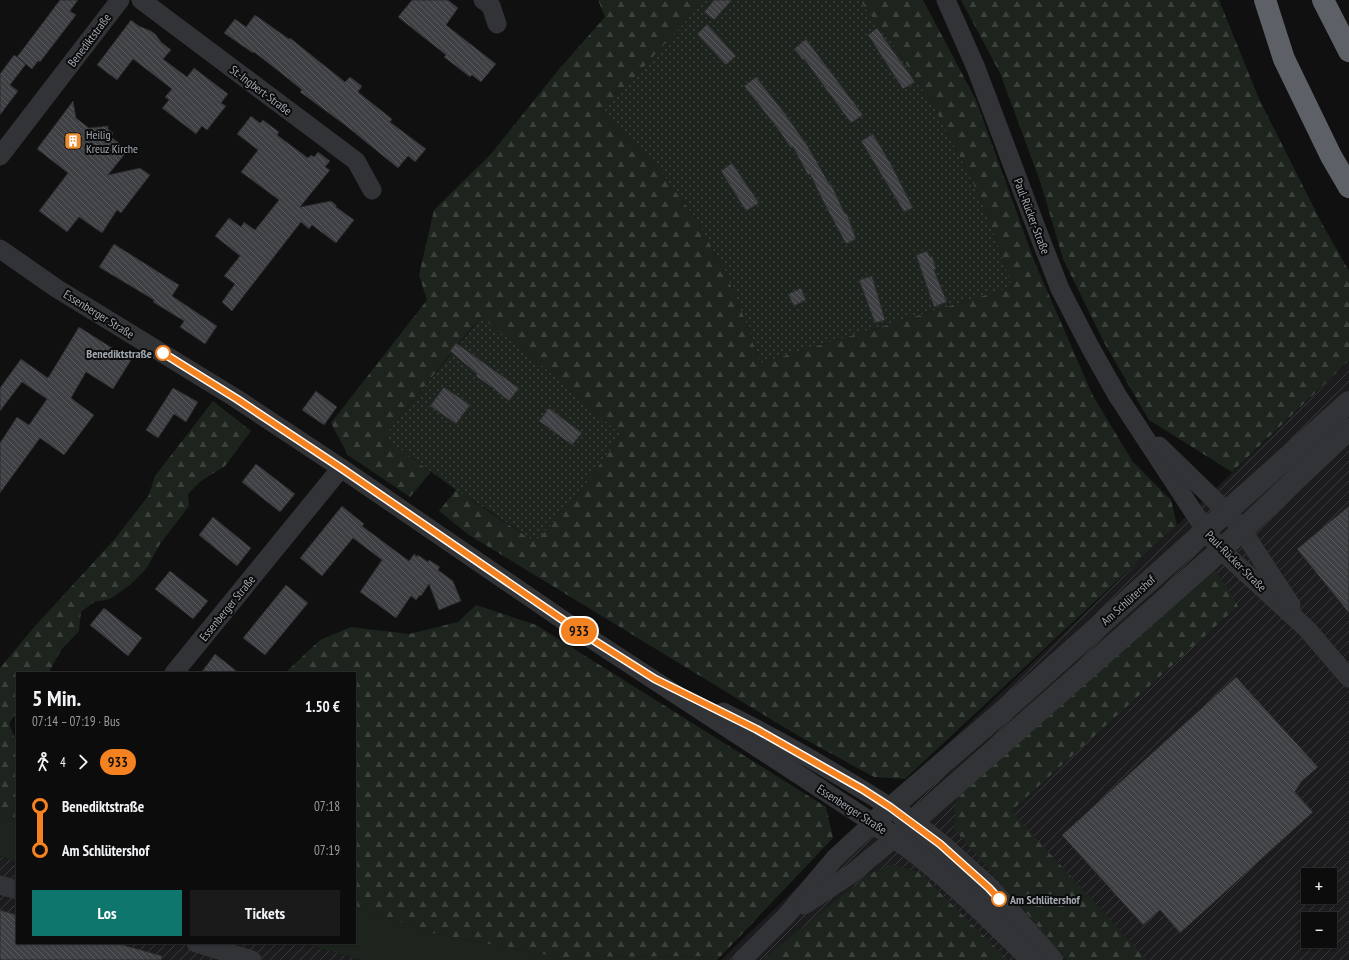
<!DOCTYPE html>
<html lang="de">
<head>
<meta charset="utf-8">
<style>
	:root { --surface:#0c0c0d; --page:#1a1a1b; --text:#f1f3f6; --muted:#9a9b9d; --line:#2c2c2e; --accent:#0f766e }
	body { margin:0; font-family:"PT Sans Narrow",sans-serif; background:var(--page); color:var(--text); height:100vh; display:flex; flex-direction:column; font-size:15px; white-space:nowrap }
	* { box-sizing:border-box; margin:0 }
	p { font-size:13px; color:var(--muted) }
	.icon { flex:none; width:22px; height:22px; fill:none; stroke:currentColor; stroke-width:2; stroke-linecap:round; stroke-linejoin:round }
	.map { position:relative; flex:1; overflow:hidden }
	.details { position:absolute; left:16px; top:672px; width:340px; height:272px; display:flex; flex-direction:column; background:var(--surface); border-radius:0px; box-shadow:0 1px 3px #0004,0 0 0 1px var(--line) }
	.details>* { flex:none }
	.badge { padding:0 8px; border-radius:13px; font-size:14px; line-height:26px }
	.tools { position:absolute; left:1301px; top:868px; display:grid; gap:8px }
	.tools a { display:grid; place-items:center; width:36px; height:36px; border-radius:0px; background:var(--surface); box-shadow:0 1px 3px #0004,0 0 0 1px var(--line); font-size:20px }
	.map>.badge { position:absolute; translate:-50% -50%; box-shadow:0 0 0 2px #fff }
	.legs { display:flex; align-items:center; gap:6px; height:44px; padding:0 16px; font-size:13px }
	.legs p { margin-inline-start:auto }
	.headline { display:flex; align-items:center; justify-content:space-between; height:68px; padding:0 16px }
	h1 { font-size:22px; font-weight:600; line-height:30px }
	.action { display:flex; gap:8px; margin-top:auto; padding:8px 16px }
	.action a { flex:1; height:46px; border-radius:0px; background:var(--accent); color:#fff; font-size:16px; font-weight:600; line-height:46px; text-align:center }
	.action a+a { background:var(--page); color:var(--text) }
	ul { padding:0 16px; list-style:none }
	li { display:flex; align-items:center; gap:14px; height:44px; font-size:15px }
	li i { display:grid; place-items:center; width:6px; height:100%; margin:0 5px; background:currentColor }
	li i::after { content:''; width:10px; height:10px; margin:-5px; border:3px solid; border-radius:50%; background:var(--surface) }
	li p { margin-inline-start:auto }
	li:first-child i { background:linear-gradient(#0000 50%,currentColor 0) }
	li:last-child i { background:linear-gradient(currentColor 50%,#0000 0) }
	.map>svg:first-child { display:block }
	.industrial { fill:url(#industrial-furrows); fill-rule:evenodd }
	.grass { fill:#1d241d }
	.forest { fill:url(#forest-firs) }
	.park { fill:url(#park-dots) }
	.building { fill:url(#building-back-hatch); stroke:#2a2b2d }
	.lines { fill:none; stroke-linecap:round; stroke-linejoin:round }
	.minor { stroke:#313336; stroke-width:19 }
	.tertiary { stroke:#313336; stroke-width:22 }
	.motorway { stroke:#5d6167; stroke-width:22 }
	.line-1-casing { stroke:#fff; stroke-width:9 }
	.line-1 { stroke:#f58220; stroke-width:6 }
	.stop-1-dot { fill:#fff; stroke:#f58220; stroke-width:2 }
	.labels { text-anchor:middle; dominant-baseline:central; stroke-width:4; stroke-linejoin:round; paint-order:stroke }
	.street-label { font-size:12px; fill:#a2a9b1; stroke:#0b0b0c }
	.poi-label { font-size:12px; fill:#a2a9b1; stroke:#0b0b0c; text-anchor:start }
	.stop-label { font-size:12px; font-weight:bold; fill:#a2a9b1; stroke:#0b0b0c; text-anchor:end }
</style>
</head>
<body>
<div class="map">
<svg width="1349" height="960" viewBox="0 0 1349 960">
	<defs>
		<pattern id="industrial-furrows" width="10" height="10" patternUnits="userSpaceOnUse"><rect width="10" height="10" fill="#1c1c1e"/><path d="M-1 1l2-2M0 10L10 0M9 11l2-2" fill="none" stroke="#3a3a3c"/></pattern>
		<pattern id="forest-firs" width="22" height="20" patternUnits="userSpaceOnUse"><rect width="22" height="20" fill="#1d241d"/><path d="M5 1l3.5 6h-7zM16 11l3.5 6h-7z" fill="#3b413b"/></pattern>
		<pattern id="park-dots" width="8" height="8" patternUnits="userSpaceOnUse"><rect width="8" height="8" fill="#1d241d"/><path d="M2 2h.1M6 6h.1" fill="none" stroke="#3b413b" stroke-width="1.8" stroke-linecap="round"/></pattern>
		<pattern id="building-back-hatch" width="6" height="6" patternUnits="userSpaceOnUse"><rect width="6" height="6" fill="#3f4044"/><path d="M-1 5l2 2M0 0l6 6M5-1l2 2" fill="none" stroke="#58595d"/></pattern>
	</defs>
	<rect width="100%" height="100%" fill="#101011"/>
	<g class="industrial">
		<path d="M 1349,362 L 1349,960 L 721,960 L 1177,525 ZM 1308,875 L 1330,875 L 1330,897 L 1308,897 ZM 1308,919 L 1330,919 L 1330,941 L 1308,941 Z"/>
		<polygon points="0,856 17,861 17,943 302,943 361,960 0,960"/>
	</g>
	<g class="grass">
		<polygon points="0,815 17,821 17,861 0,856"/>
		<polygon points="355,907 436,934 558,957 721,956 717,960 361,960 302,943 355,943"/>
	</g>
	<g class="forest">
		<polygon points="598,0 705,0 603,112 661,172 696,219 724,269 744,317 760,363 1012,287 991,225 969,174 936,111 898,51 859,0 923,0 976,100 1035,263 1093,396 1133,462 1171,500 1177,525 905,779 874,777 797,735 469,535 439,511 456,490 535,542 570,505 621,435 547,370 481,317 467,333 384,437 431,472 410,497 348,455 331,423 427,300 419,275 434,210 491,154 560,68 605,17"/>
		<polygon points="961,0 1219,0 1259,99 1320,220 1349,271 1349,361 1232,472 1149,420 1105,344 1063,259 1041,184 1000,73"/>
		<polygon points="213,401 251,431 225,466 201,481 188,494 189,506 160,544 146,569 130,585 110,599 94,602 81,612 79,631 61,650 50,670 51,673 17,673 17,711 9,724 17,743 17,821 0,815 0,668 35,626 114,540 149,495 155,476"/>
		<polygon points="1213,568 1228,589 1238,606 1011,811 1147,960 1067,960 954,829 956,799"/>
		<polygon points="476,605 536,625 826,807 833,838 721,956 558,957 436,934 355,907 355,673 285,673 320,640 351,627 409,634 458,622"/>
		<polygon points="893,864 920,873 1008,960 762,960 869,874"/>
	</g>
	<g class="park">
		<polygon points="705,0 859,0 898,51 936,111 969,174 991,225 1012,287 760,363 744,317 724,269 696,219 661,172 603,112"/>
		<polygon points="481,317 547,370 621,435 570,505 535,542 494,514 456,490 384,437"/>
	</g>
	<g class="building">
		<polygon points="60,0 78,0 70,11 76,15 40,62 38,61 32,69 17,57"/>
		<polygon points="412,0 448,0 458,8 446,25 496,64 481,82 472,75 470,77 444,57 446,55 398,17"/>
		<polygon points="714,0 732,0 714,20 704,12"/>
		<polygon points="255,15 289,39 290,38 345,82 350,77 362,86 358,92 392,119 390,122 426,149 415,162 408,156 398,168 345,125 300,92 302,90 286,77 254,52 253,53 224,33 235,19 246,27"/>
		<polygon points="131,20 139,26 151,31 156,35 161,42 171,50 163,59 187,77 194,68 228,94 221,103 226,106 207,130 202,126 196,134 162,108 169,100 165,97 172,89 133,59 117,80 97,65"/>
		<polygon points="707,24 736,56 726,65 697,34"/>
		<polygon points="877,28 915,82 903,89 868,35"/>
		<polygon points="806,39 863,115 851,123 804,59 803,60 794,49"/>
		<polygon points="14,55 26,64 10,85 18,91 0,115 0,74"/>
		<polygon points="756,77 783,111 807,145 830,185 831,184 845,214 847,214 856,239 846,244 824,203 810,174 808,175 793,147 791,148 778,129 744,86"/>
		<polygon points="73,101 76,118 89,128 108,126 108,129 113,133 111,137 128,150 108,175 140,168 150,175 121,213 117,210 102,233 79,217 67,232 39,211 68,173 37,149"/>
		<polygon points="251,116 260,123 263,120 279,132 277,135 308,158 311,155 314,157 318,152 330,161 325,167 330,170 300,207 331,201 336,205 336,207 354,220 336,243 312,225 309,229 301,222 232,311 222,302 235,284 224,276 240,256 215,236 229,218 241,227 244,222 255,230 279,200 241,172 258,150 237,134"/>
		<polygon points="873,134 892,166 913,208 904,212 861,141"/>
		<polygon points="732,163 759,203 746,211 721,171"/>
		<polygon points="114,244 179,285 172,296 217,326 205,344 180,327 184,321 153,302 154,300 99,267"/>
		<polygon points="927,251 930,257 932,256 936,269 934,270 947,302 934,307 916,255"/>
		<polygon points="872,276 885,320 875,323 859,280"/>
		<polygon points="801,288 806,300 794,306 788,294"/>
		<polygon points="79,327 131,360 113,389 86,372 71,398 94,415 64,455 40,438 0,493 0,443 17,417 29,425 47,399 22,382 0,411 0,388 21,359 48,378"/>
		<polygon points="456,343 519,388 509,401 492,387 491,387 476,376 477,374 450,351"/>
		<polygon points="444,387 470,405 456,424 430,406"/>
		<polygon points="173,388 198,402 186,422 174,414 158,438 146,430"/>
		<polygon points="316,391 337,407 324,425 302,410"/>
		<polygon points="549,408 582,433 572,445 539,421"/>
		<polygon points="256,464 295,494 280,512 242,482"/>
		<polygon points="342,506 364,524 362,526 409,561 414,554 418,557 418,555 428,562 429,560 440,567 438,570 453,581 461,601 439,610 429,584 421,596 420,595 416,600 411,596 396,618 360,592 382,560 353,538 322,576 300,558"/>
		<polygon points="1349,506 1349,613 1297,549"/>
		<polygon points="213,517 251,548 237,566 199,535"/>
		<polygon points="170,571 208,601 193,619 155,589"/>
		<polygon points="286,585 308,603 265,655 243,638"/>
		<polygon points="104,608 142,638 128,656 90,625"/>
		<polygon points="215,654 239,673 201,673"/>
		<polygon points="1236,677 1318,767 1301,782 1295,792 1313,812 1180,933 1160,910 1143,925 1062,835"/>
		<polygon points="0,910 17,915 17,943 116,943 162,956 161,960 0,960"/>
	</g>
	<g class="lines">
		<g class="minor">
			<polyline points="141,0 356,161 372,190"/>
			<polyline points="483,0 491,6 497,24"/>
			<polyline points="946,0 976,68 1037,230 1060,289 1090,347 1117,395 1206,531 1221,550 1307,629 1349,678"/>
			<polyline points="0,156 120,0"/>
			<polyline points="0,249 56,288 237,399 341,468 582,633 873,823 836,857 787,915 742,960"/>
			<polyline points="1159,446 1227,512 1242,530 1291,605"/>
			<polyline points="174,673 341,468"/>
			<path d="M 723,712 C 780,740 836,773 890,807"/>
			<polyline points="0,885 17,890"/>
			<polyline points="804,905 851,874 896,837"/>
			<polyline points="196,943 252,960"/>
		</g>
		<g class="tertiary">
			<polyline points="901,814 940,844 989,888 1052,960"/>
			<polyline points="896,837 1221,550 1349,429"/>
			<path d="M 1032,960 C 982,911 933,860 873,823 L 1024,693 L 1349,402"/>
		</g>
		<g class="motorway">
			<polyline points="1265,0 1284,59 1331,156 1349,187"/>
			<polyline points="1323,0 1349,51"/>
		</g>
	</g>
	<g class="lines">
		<defs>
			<polyline id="line-1" points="163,353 237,399 341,468 582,633 655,679 756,729 862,789 890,807 940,844 989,888 999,899"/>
		</defs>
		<use href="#line-1" class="line-1-casing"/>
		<use href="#line-1" class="line-1"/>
	</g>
	<defs>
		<symbol id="building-square" viewBox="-11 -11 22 22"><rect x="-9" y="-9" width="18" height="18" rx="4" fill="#e88d31" stroke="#0b0b0c"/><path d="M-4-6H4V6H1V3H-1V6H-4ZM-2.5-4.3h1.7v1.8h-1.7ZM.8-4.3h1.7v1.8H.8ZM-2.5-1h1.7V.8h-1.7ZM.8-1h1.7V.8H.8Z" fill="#fff"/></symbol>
	</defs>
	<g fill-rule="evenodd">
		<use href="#building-square" x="63" y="131" width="20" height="20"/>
	</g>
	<g class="stop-1-dot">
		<circle cx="163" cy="353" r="7"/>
		<circle cx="999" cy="899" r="7"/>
	</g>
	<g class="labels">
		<g class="street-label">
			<text transform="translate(89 40) rotate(-53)">Benediktstraße</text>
			<text transform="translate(261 90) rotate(37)">St.-Ingbert-Straße</text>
			<text transform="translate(1032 216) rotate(69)">Paul-Rücker-Straße</text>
			<text transform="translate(99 314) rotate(32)">Essenberger Straße</text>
			<text transform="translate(1236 561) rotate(45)">Paul-Rücker-Straße</text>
			<text transform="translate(1128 600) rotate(-42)">Am Schlütershof</text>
			<text transform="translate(227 608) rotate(-51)">Essenberger Straße</text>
			<text transform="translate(852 809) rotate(33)">Essenberger Straße</text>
		</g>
		<g class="poi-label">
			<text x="86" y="134">Heilig<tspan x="86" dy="14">Kreuz Kirche</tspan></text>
		</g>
		<g class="stop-label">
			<text x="152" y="353">Benediktstraße</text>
			<text x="1010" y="899" text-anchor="start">Am Schlütershof</text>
		</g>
	</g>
</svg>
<div class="tools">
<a>+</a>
<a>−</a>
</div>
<b class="badge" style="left:579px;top:631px;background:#f58220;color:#111">933</b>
<section class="details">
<div class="headline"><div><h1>5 Min.</h1><p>07:14 – 07:19 · Bus</p></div><b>1.50 €</b></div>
<div class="legs"><svg class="icon" aria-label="walk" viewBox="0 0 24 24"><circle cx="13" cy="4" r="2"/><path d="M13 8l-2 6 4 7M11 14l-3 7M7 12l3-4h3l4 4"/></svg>4<svg class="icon" aria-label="forward" viewBox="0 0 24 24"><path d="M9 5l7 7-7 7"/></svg><b class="badge" style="background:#f58220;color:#111">933</b></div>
<ul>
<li><i style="color:#f58220"></i><b>Benediktstraße</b><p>07:18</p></li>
<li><i style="color:#f58220"></i><b>Am Schlütershof</b><p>07:19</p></li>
</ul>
<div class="action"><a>Los</a><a>Tickets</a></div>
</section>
</div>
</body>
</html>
